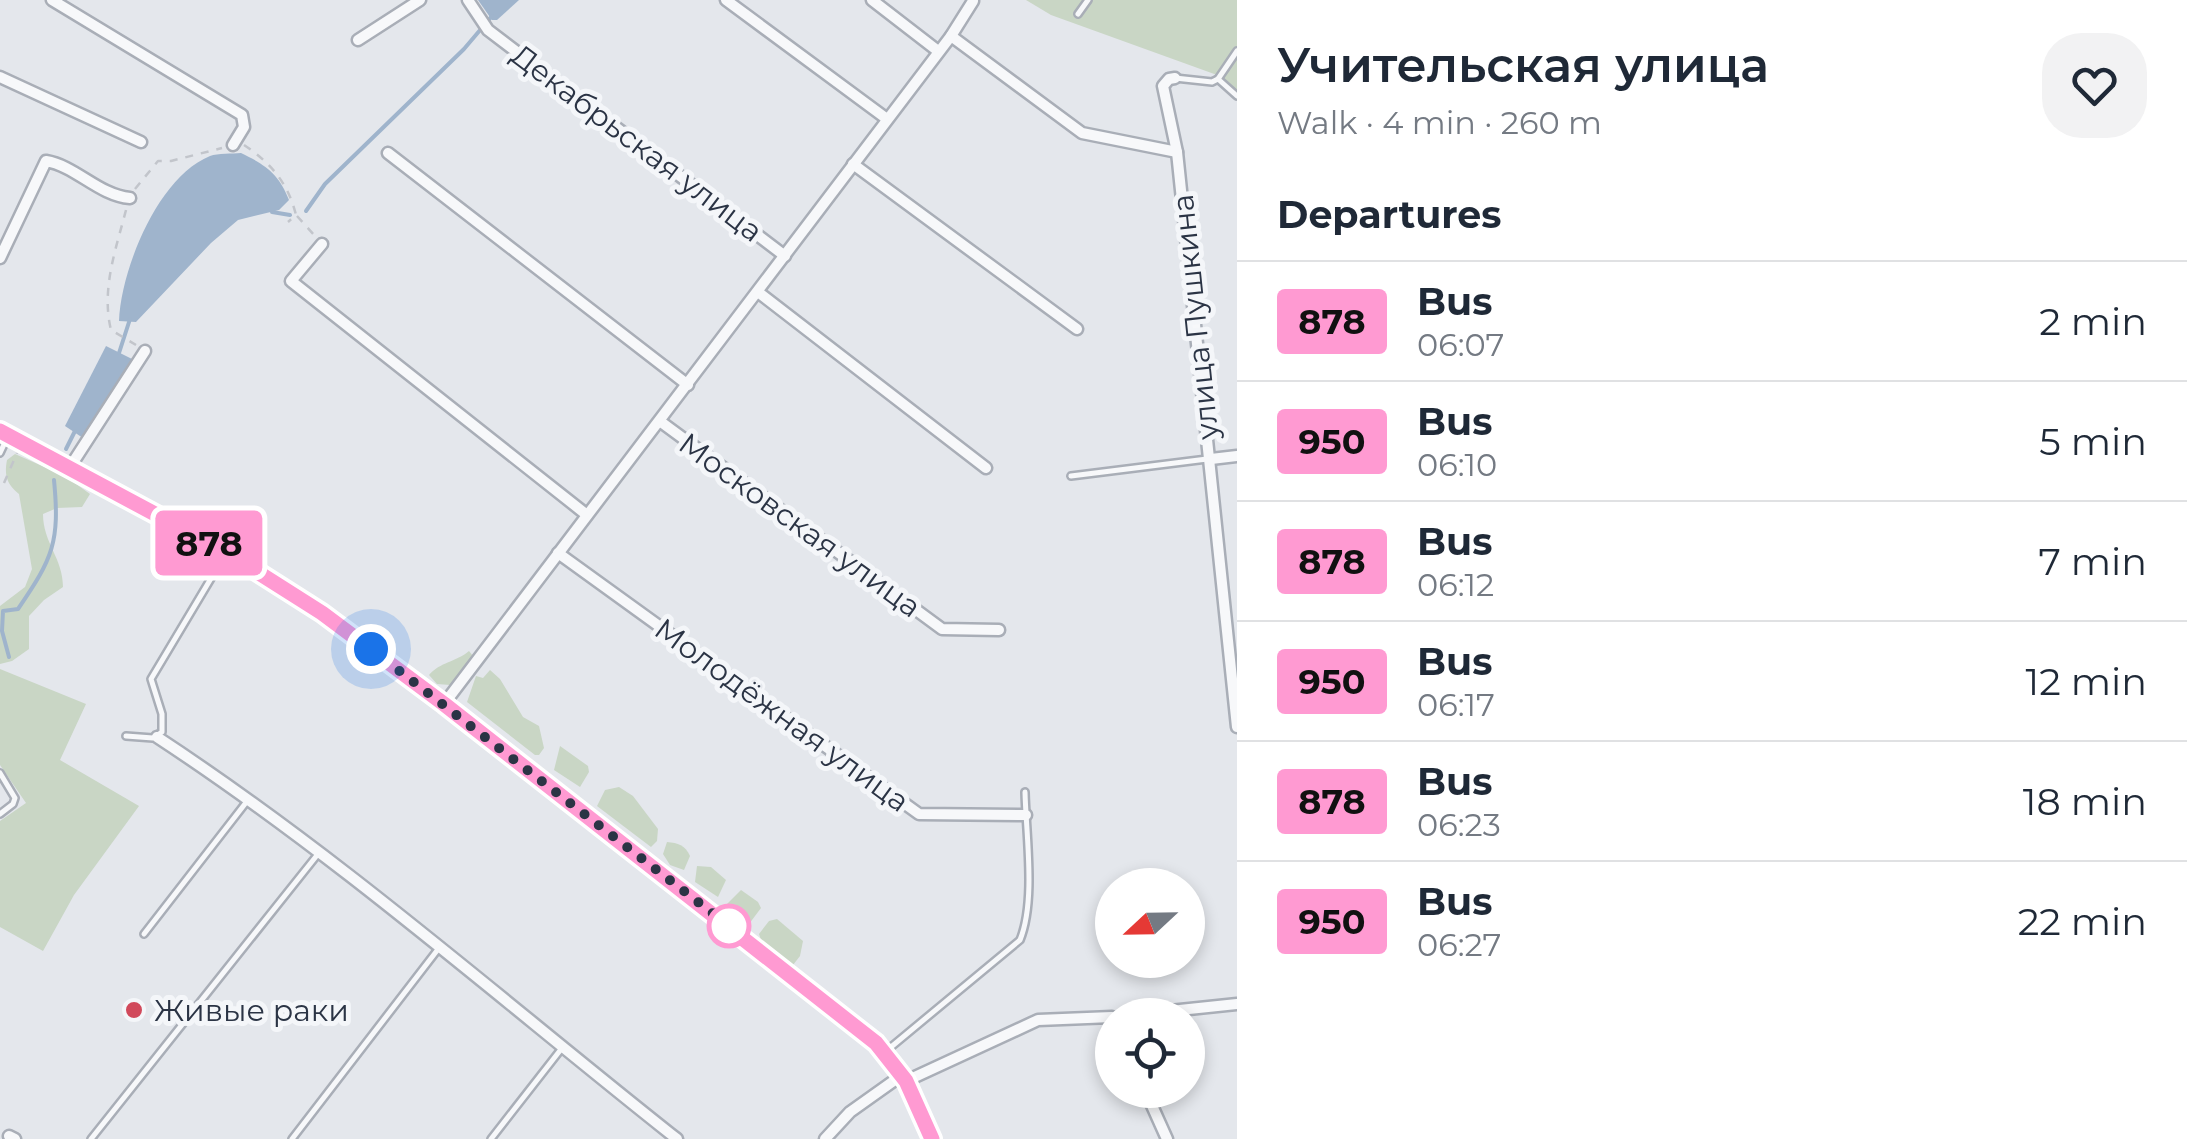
<!DOCTYPE html>
<html lang="en">
<head>
<meta charset="utf-8">
<style>
	:root { --surface:#fff; --page:#f2f2f3; --text:#1f2937; --muted:#747a83; --line:#e0e1e3 }
	body { margin:0; font-family:Montserrat,sans-serif; background:var(--page); color:var(--text); height:100vh; display:flex; flex-direction:column; font-size:38px; white-space:nowrap }
	* { box-sizing:border-box; margin:0 }
	p { font-size:32px; color:var(--muted) }
	.icon { flex:none; width:55px; height:55px; fill:none; stroke:currentColor; stroke-width:2; stroke-linecap:round; stroke-linejoin:round }
	.map { position:relative; flex:1; overflow:hidden }
	.details { display:flex; flex-direction:column; background:var(--surface); width:950px }
	.details>* { flex:none }
	.badge { padding:0 20px; border-radius:8px; font-size:35px; line-height:65px }
	.needle { width:65px; rotate:248deg }
	.fabs { position:absolute; left:1095px; top:868px; display:grid; gap:20px }
	.fabs a { display:grid; place-items:center; width:110px; height:110px; border-radius:50%; background:var(--surface); box-shadow:0 5px 15px #0003; font-size:50px }
	.you { position:absolute; width:50px; height:50px; margin:-25px; border:8px solid #fff; border-radius:50%; background:#1a73e8; box-shadow:0 0 0 15px #1a73e833 }
	.map>.badge { position:absolute; translate:-50% -50%; box-shadow:0 0 0 5px #fff }
	h2 { padding:0 40px; font-size:38px; line-height:90px }
	.round { display:grid; place-items:center; flex:none; width:105px; height:105px; border-radius:40px; background:var(--page) }
	.headline { display:flex; align-items:center; justify-content:space-between; height:170px; padding:0 40px }
	h1 { font-size:48px; font-weight:600; line-height:75px }
	ul { padding:0; list-style:none }
	li { display:flex; align-items:center; gap:30px; height:120px; padding:0 40px; border-top:2px solid var(--line) }
	li div { flex:1 }
	li b { display:block; font-size:38px }
	li em { font-style:normal }
	li .badge { min-width:110px; font-weight:700; text-align:center }
	main { display:flex; flex:1; min-height:0 }
	.map>svg:first-child { display:block }
	.green { fill:#c9d6c5 }
	.water { fill:#9fb4cc }
	.lines { fill:none; stroke-linecap:round; stroke-linejoin:round }
	.stream { stroke:#9fb4cc; stroke-width:4 }
	.service-casing { stroke:#a9aeb7; stroke-width:10 }
	.minor-casing { stroke:#a9aeb7; stroke-width:15 }
	.tertiary-casing { stroke:#a9aeb7; stroke-width:18 }
	.path { stroke:#c2c5cb; stroke-width:2.5; stroke-dasharray:8 8; stroke-linecap:butt }
	.service { stroke:#f7f8fa; stroke-width:5 }
	.minor { stroke:#f7f8fa; stroke-width:10 }
	.tertiary { stroke:#f7f8fa; stroke-width:12 }
	.line-casing { stroke:#fff; stroke-width:22 }
	.line { stroke:#ff9ad2; stroke-width:15 }
	.walk { stroke:#2b3445; stroke-width:10; stroke-dasharray:0 18 }
	.stop-dot { fill:#fff; stroke:#ff9ad2; stroke-width:5 }
	.poi-dot { fill:#d1495b; stroke:#f4f6f9; stroke-width:4 }
	.labels { text-anchor:middle; dominant-baseline:central; stroke-width:10; stroke-linejoin:round; paint-order:stroke }
	.street-label { font-size:30px; fill:#2b3445; stroke:#f4f6f9 }
	.poi-label { font-size:30px; fill:#2b3445; stroke:#f4f6f9; text-anchor:start }
</style>
</head>
<body>
<main>
<div class="map">
<svg width="1237" height="1139" viewBox="0 0 1237 1139">
	<rect width="100%" height="100%" fill="#e4e7ec"/>
	<g class="green">
		<polygon points="1026,0 1237,0 1237,92 1217,75 1051,15"/>
		<path d="M 15,454 L 65,476 L 90,494 L 82,507 L 57,508 L 43,514 C 43,543 63,558 63,587 L 44,600 L 29,616 L 29,649 L 12,661 L 0,664 L 0,606 L 25,587 L 32,569 L 19,494 C 7,484 4,476 7,460 Z"/>
		<path d="M 469,651 L 473,656 L 450,685 L 437,684 L 429,675 C 440,662 456,662 469,651 Z"/>
		<polygon points="0,669 86,704 60,760 139,806 74,895 43,951 0,927 0,821 26,803 0,765"/>
		<polygon points="490,670 500,679 523,717 539,726 544,748 539,755 535,755 467,702 476,676 483,678"/>
		<polygon points="560,746 588,766 589,772 580,787 554,770"/>
		<polygon points="619,787 633,796 658,829 657,841 651,847 597,806 605,790"/>
		<path d="M 667,842 C 678,843 685,845 690,856 L 684,870 L 670,865 L 663,854 Z"/>
		<polygon points="697,866 711,867 726,880 718,897 695,882"/>
		<polygon points="741,890 758,902 761,908 749,924 730,911 727,904"/>
		<polygon points="777,919 803,941 800,956 793,965 761,940 759,934 769,921"/>
	</g>
	<g class="water">
		<polygon points="478,0 519,0 497,20 492,20"/>
		<path d="M 241,153 C 266,165 279,174 289,200 L 279,210 L 238,220 L 211,243 L 136,322 L 119,321 C 121,269 158,177 210,156 C 218,153 232,154 241,153 Z"/>
		<polygon points="106,346 132,359 83,438 65,426"/>
	</g>
	<g class="lines">
		<g class="stream">
			<polyline points="306,211 325,184 464,49 492,16"/>
			<polyline points="272,212 290,215"/>
			<polyline points="119,353 130,319"/>
			<polyline points="66,449 75,431"/>
			<path d="M 9,657 L 2,631 L 3,611 L 18,609 C 53,558 60,542 54,480"/>
		</g>
		<defs>
			<g id="service">
				<polyline points="1078,14 1088,0"/>
				<polyline points="1175,78 1212,82 1218,79 1237,96"/>
				<polyline points="1218,79 1237,51"/>
				<polyline points="0,453 7,438"/>
				<polyline points="1071,476 1207,459"/>
				<polyline points="126,736 153,738 162,732 162,714 151,679 225,555"/>
				<polyline points="0,773 15,798 13,804 0,814"/>
				<polyline points="144,934 248,800"/>
				<path d="M 885,1052 L 1020,940 C 1036,901 1026,835 1025,792"/>
				<polyline points="91,1139 318,854"/>
				<polyline points="292,1139 439,948"/>
				<polyline points="491,1139 562,1048"/>
			</g>
			<g id="minor">
				<polyline points="52,0 242,115 244,127 233,145"/>
				<polyline points="468,0 488,30 785,256"/>
				<polyline points="726,0 887,119"/>
				<polyline points="872,0 938,51"/>
				<polyline points="951,36 1082,133 1177,152"/>
				<polyline points="358,40 420,0"/>
				<polyline points="0,77 141,142"/>
				<polyline points="1175,78 1169,79 1163,86 1177,152 1237,727"/>
				<polyline points="388,153 688,385"/>
				<polyline points="853,164 1077,329"/>
				<polyline points="322,244 291,281 587,515"/>
				<path d="M 0,258 L 46,161 C 76,166 98,195 130,198"/>
				<polyline points="758,292 986,468"/>
				<polyline points="661,422 942,629 999,630"/>
				<polyline points="1211,459 1237,456"/>
				<polyline points="70,467 145,351"/>
				<polyline points="558,553 919,814 1026,815"/>
				<polyline points="444,704 951,36 973,1"/>
				<path d="M 157,737 C 340,857 505,1003 677,1139"/>
				<polyline points="1132,1015 1237,1004"/>
				<polyline points="906,1081 1038,1020 1112,1017"/>
				<polyline points="1145,1090 1167,1139"/>
				<polyline points="9,1136 15,1139"/>
				<polyline points="825,1139 850,1112 902,1075"/>
			</g>
			<path id="tertiary" d="M 0,431 L 226,552 L 322,613 L 444,704 L 866,1034 C 899,1064 915,1099 932,1139"/>
		</defs>
		<use href="#service" class="service-casing"/>
		<use href="#minor" class="minor-casing"/>
		<use href="#tertiary" class="tertiary-casing"/>
		<g class="path">
			<path d="M 244,145 C 271,163 288,183 296,215 L 288,222"/>
			<polyline points="135,189 158,161 171,161 222,148"/>
			<path d="M 126,210 C 116,249 101,289 111,330 L 136,345"/>
			<polyline points="297,216 315,236"/>
			<polyline points="4,483 17,453"/>
		</g>
		<use href="#service" class="service"/>
		<use href="#minor" class="minor"/>
		<use href="#tertiary" class="tertiary"/>
	</g>
	<g class="lines">
		<defs>
			<polyline id="line" points="0,431 226,552 322,613 444,704 876,1043 906,1081 932,1139"/>
		</defs>
		<use href="#line" class="line-casing"/>
		<use href="#line" class="line"/>
		<polyline class="walk" points="371,649 729,926"/>
	</g>
	<circle class="stop-dot" cx="729" cy="926" r="20"/>
	<circle class="poi-dot" cx="134" cy="1010" r="10"/>
	<g class="labels">
		<g class="street-label">
			<text transform="translate(637 143) rotate(37)">Декабрьская улица</text>
			<text transform="translate(1195 317) rotate(-96)">улица Пушкина</text>
			<text transform="translate(800 525) rotate(36)">Московская улица</text>
			<text transform="translate(782 715) rotate(36)">Молодёжная улица</text>
		</g>
		<g class="poi-label">
			<text x="154" y="1010">Живые раки</text>
		</g>
	</g>
</svg>
<div class="fabs">
<a><svg class="needle" viewBox="-14 -14 28 28"><path d="M0-13l5 13h-10z" fill="#e53935"/><path d="M0 13l5-13h-10z" fill="#747a83"/></svg></a>
<a><svg class="icon" aria-label="locate" viewBox="0 0 24 24"><circle cx="12" cy="12" r="6"/><path d="M12 2v4M12 18v4M2 12h4M18 12h4"/></svg></a>
</div>
<div class="you" style="left:371px;top:649px"></div>
<b class="badge" style="left:209px;top:543px;background:#ff9ad2;color:#111">878</b>
</div>
<section class="details">
<div class="headline"><div><h1>Учительская улица</h1><p>Walk · 4 min · 260 m</p></div><a class="round"><svg class="icon" aria-label="heart" viewBox="0 0 24 24"><path d="M12 20l-8-8c-3-5 5-10 8-4 3-6 11-1 8 4z"/></svg></a></div>
<h2>Departures</h2>
<ul>
<li><span class="badge" style="background:#ff9ad2;color:#111">878</span><div><b>Bus</b><p>06:07</p></div><em>2 min</em></li>
<li><span class="badge" style="background:#ff9ad2;color:#111">950</span><div><b>Bus</b><p>06:10</p></div><em>5 min</em></li>
<li><span class="badge" style="background:#ff9ad2;color:#111">878</span><div><b>Bus</b><p>06:12</p></div><em>7 min</em></li>
<li><span class="badge" style="background:#ff9ad2;color:#111">950</span><div><b>Bus</b><p>06:17</p></div><em>12 min</em></li>
<li><span class="badge" style="background:#ff9ad2;color:#111">878</span><div><b>Bus</b><p>06:23</p></div><em>18 min</em></li>
<li><span class="badge" style="background:#ff9ad2;color:#111">950</span><div><b>Bus</b><p>06:27</p></div><em>22 min</em></li>
</ul>
</section>
</main>
</body>
</html>
